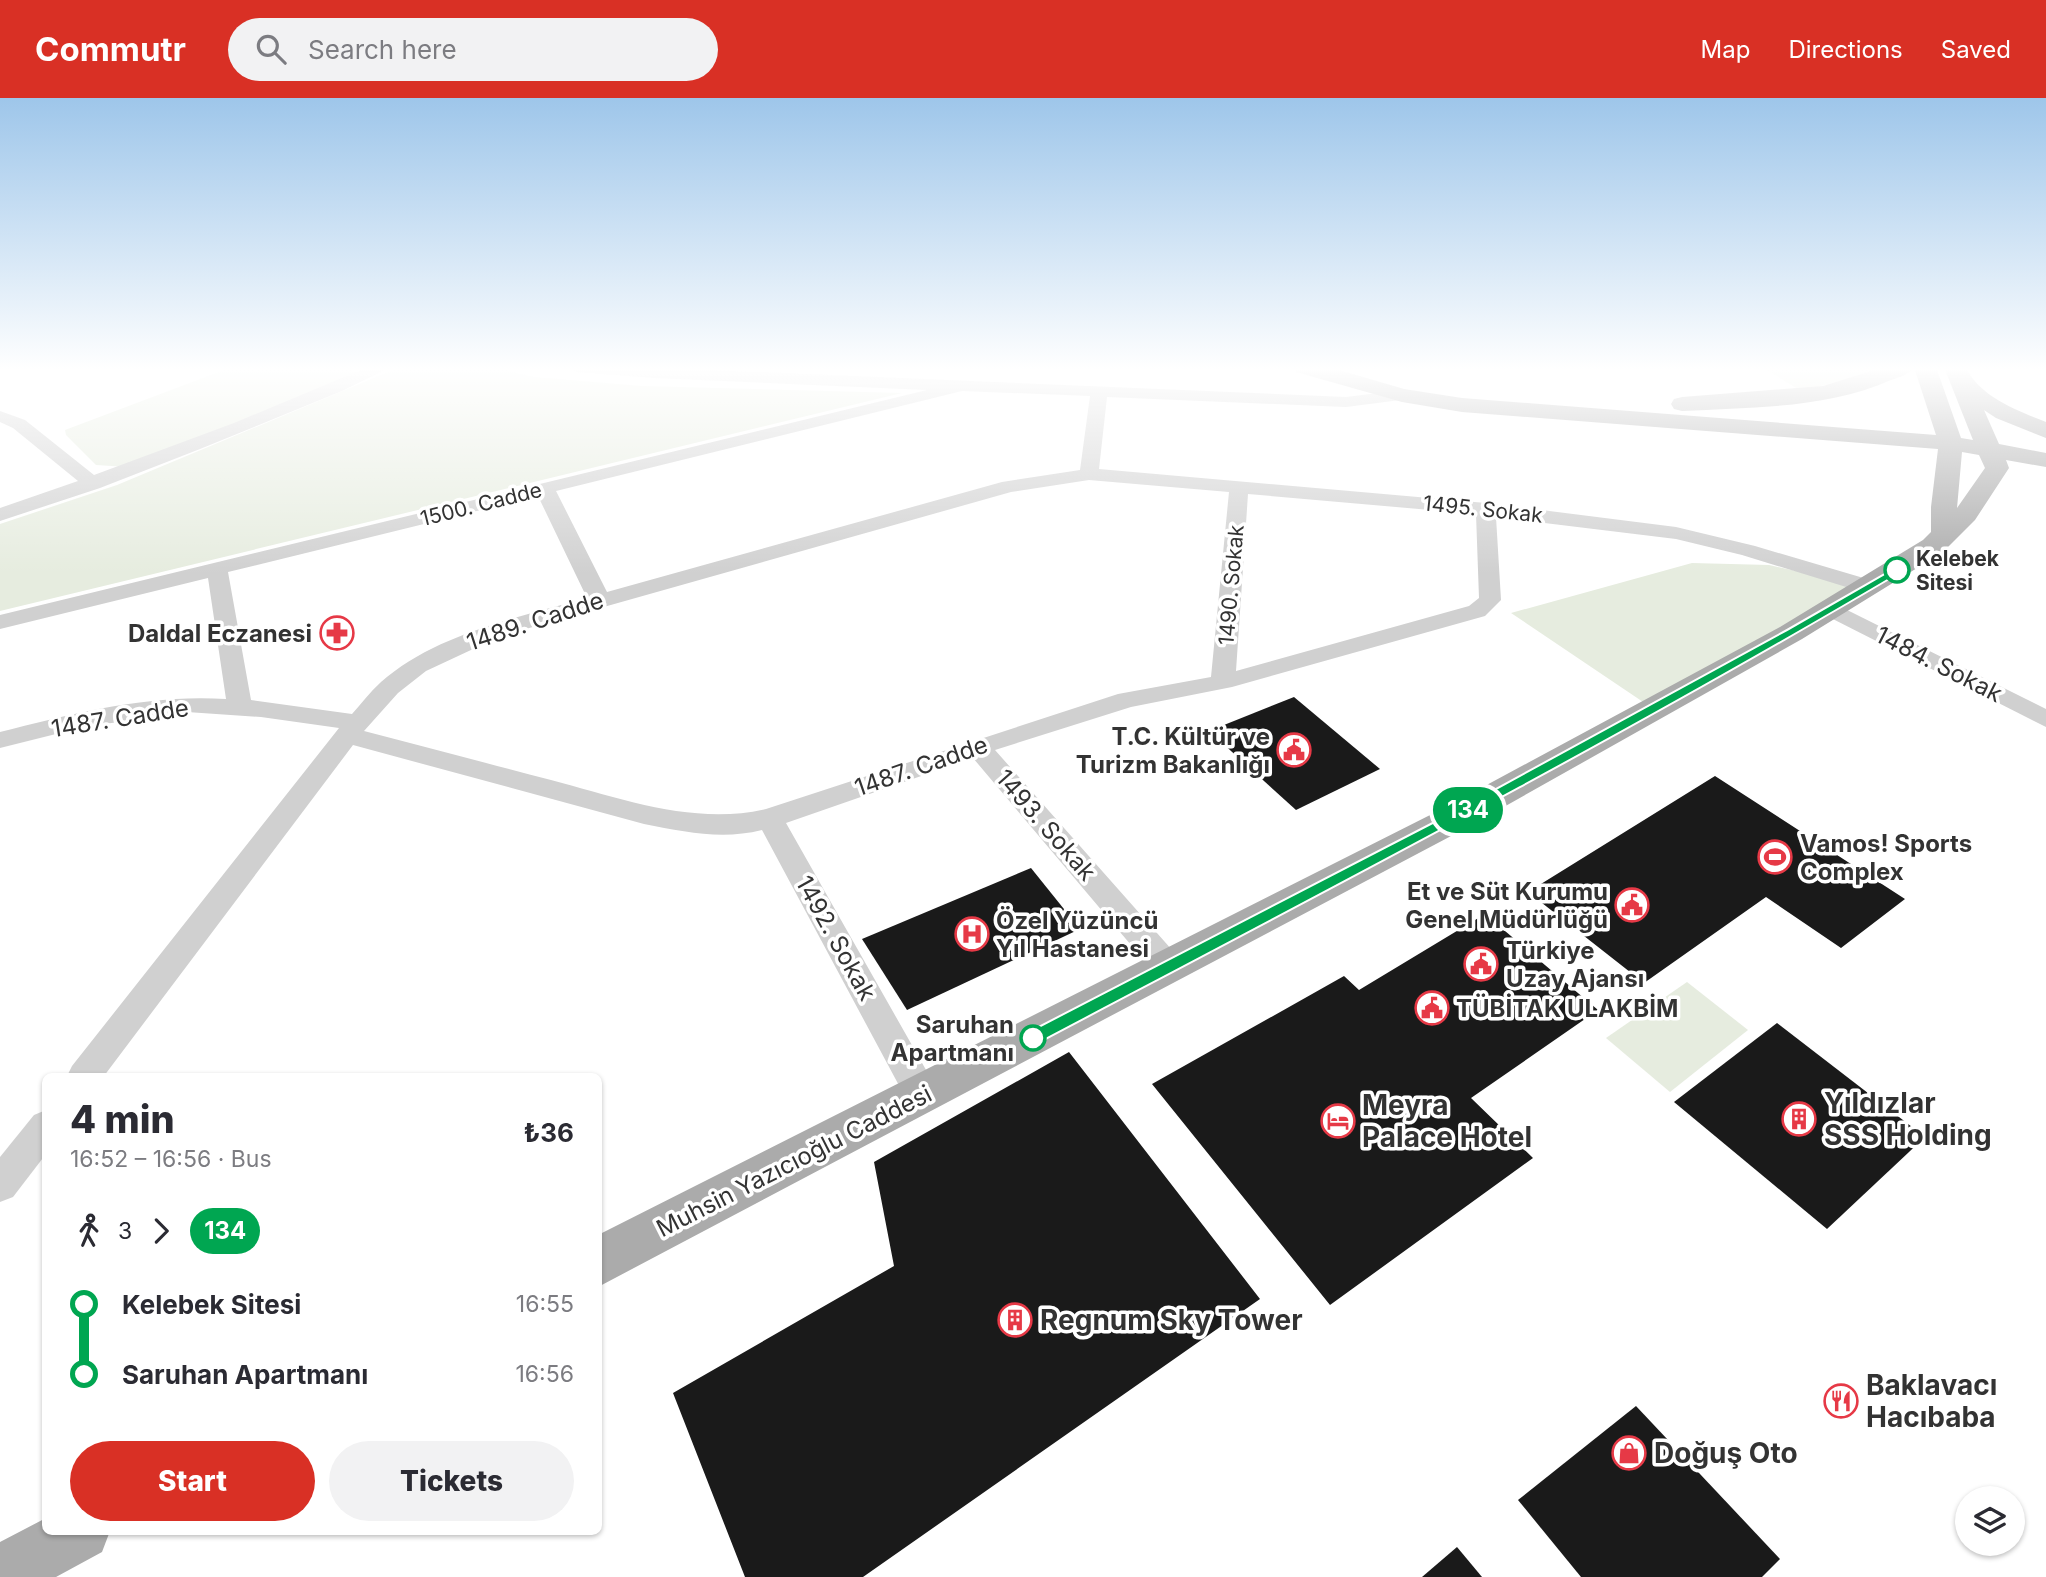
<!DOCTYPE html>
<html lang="en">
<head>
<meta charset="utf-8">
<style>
	:root { --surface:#fff; --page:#f2f2f3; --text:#2b2b33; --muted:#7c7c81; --accent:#d93025 }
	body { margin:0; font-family:Inter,sans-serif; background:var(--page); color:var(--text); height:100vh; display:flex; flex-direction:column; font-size:26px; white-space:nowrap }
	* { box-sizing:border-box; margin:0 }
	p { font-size:23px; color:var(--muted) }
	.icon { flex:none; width:38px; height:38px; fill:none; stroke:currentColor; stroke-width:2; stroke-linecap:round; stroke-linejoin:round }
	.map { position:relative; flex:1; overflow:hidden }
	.sheet { position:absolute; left:42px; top:975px; width:560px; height:462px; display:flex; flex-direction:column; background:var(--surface); border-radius:10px; box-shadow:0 2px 5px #0004 }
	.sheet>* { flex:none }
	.badge { padding:0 14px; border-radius:23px; font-size:24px; line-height:46px }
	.tools { position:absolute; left:1955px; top:1388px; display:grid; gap:14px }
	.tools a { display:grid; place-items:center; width:70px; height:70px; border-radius:50%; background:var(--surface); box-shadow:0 2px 5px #0004; font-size:35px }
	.map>.badge { position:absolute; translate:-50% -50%; box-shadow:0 0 0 4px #fff }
	.legs { display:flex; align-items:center; gap:10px; height:77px; padding:0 28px; font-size:23px }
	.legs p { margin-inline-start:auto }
	.head { display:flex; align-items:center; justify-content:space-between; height:119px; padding:0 28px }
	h1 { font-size:38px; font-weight:800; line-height:52px }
	.button { display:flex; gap:14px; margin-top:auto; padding:14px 28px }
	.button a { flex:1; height:80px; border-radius:42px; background:var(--accent); color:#fff; font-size:28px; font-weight:800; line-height:80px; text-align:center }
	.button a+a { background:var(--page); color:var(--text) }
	ul { padding:0 28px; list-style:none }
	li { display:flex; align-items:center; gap:24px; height:70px; font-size:26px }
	li i { display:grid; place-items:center; width:10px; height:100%; margin:0 9px; background:currentColor }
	li i::after { content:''; width:18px; height:18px; margin:-9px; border:5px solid; border-radius:50%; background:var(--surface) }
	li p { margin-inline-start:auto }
	li:first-child i { background:linear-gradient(#0000 50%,currentColor 0) }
	li:last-child i { background:linear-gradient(currentColor 50%,#0000 0) }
	header { display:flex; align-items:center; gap:42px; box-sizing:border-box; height:98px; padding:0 35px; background:var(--accent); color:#fff }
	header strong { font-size:33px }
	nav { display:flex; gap:38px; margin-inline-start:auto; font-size:24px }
	.search { width:490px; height:63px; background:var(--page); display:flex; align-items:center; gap:18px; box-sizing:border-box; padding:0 24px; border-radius:38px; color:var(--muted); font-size:26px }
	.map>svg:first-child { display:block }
	.green { fill:#e6ecdf }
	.building { fill:#1a1a1a }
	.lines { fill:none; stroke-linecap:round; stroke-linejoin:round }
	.minor { fill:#d0d0d0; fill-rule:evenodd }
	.major { fill:#ababab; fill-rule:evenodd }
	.line-1 { fill:#00a651; stroke:#fff; stroke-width:2 }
	.stop-1-dot { fill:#fff; stroke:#00a651; stroke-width:3.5 }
	.labels { text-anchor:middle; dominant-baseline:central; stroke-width:7; stroke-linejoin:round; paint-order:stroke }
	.far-street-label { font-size:21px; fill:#333; stroke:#fff }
	.far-stop-label { font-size:21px; font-weight:bold; fill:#333; stroke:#fff; text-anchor:start }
	.street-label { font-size:24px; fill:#333; stroke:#fff }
	.poi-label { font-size:24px; font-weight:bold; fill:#333; stroke:#fff; text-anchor:start }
	.stop-label { font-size:24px; font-weight:bold; fill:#333; stroke:#fff; text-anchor:end }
	.near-poi-label { font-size:28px; font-weight:bold; fill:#333; stroke:#fff; text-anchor:start }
</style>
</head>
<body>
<header>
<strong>Commutr</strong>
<div class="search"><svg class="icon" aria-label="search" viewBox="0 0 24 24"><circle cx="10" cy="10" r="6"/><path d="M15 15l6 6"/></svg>Search here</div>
<nav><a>Map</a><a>Directions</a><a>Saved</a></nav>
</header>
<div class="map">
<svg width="2046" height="1479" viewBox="0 0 2046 1479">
	<rect width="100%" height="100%" fill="#fff"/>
	<g class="green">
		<polygon points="232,269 340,269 355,274 353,278 127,369 96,367 66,337 65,332"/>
		<polygon points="400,269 490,269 534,279 642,288 902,295 0,513 0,426 117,387"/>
		<polygon points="1762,269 1878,269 1868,276 1801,293"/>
		<polygon points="1692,465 1769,467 1869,489 1652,610 1511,515"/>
		<polygon points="1687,884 1748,932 1670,994 1606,940"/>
	</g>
	<g class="building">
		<polygon points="1294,599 1380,671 1296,712 1209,633"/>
		<polygon points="1715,678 1905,801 1841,850 1766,799 1644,885 1528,794"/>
		<polygon points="1031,770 1080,831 907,912 862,841"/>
		<polygon points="1485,816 1598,912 1471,1000 1533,1060 1330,1207 1152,986 1344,878 1359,892"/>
		<polygon points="1777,925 1925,1039 1827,1131 1674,1004"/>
		<polygon points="1069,954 1260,1201 863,1479 745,1479 673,1295 894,1168 874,1064"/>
		<polygon points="1636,1308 1780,1461 1762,1479 1581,1479 1518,1402"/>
		<polygon points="1457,1449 1482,1479 1422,1479"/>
	</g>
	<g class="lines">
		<g class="minor">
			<polygon points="368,269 391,269 342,293 200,351 100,390 0,423 0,410 78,383 13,330 0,324 0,313 25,322 94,377 234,325"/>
			<path d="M 568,269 L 643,269 L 1346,299 L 1402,292 L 1408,293 L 1411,297 L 1408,301 L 1346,309 L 1107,299 L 1099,371 L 1486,405 L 1676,429 L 1755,448 L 1877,484 L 1880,489 L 1877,494 L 1869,496 L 1742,457 L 1676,441 L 1496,419 L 1501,502 L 1485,518 L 1232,589 L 1131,609 L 995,652 L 1180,861 L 1185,870 L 1180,879 L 1169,882 L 1158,879 L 973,660 L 786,725 L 934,986 L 939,997 L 934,1008 L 922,1012 L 910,1008 L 762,732 C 722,742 685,734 644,726 L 353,647 L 104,978 L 67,978 L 72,968 L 339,630 L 261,619 L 187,614 L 84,629 L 0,650 L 0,634 C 74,615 150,596 226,601 L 208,480 L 0,531 L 0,517 L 927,292 L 654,280 L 576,274 ZM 962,293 L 1090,298 L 1080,372 L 1002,384 L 607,494 L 556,393 ZM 1089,382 L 1229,394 L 1211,579 L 1118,596 L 766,711 C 694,728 620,700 551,682 C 489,666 427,649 364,633 L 398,595 L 426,573 L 501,538 L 1011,394 ZM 1248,396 L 1476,416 L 1479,500 L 1469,508 L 1236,573 ZM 538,398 L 587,500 C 519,519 435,536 381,584 C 370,594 361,606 352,616 L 251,602 L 228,474 Z"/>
			<polygon points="1831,504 2046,611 2046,629 1823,516 1820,511 1823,506"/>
			<polygon points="46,1012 46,1056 13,1099 0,1104 0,1059 34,1017"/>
		</g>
		<g class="major">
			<path d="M 1293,269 L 1329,269 L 1404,291 L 1462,300 L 1936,337 L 1914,269 L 1936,269 L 1961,340 L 1973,342 L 1944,269 L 1966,269 C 1978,298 2018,313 2046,324 L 2046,340 L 1996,320 L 1984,312 L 1999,346 L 2046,355 L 2046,369 L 2006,362 L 2009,370 L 1975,422 L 1943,454 L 1802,541 L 1470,728 L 598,1189 L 598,1137 L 1444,710 L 1780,529 L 1923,442 L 1931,434 L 1931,409 L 1938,351 L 1462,314 L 1402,304 L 1296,274 ZM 1962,354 L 1979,357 L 1985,370 L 1957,410 Z"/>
			<path d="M 1884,269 L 1914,269 C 1909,277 1899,279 1891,282 C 1826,311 1751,309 1682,313 L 1674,311 L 1671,306 L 1674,301 L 1682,299 L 1823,288 Z"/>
			<polygon points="46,1420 46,1433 110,1433 102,1454 56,1479 0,1479 0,1444"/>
		</g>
	</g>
	<linearGradient id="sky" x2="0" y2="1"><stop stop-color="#9ec6ea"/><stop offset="0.57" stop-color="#fff"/><stop offset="1" stop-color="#fff" stop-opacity="0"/></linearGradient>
	<rect width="2046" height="476" fill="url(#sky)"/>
	<path class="line-1" d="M 1897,469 L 1903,472 L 1901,474 C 1619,641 1328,792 1038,945 L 1027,945 L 1025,940 L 1027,935 L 1452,715 L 1787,532 Z"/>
	<defs>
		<symbol id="pharmacy-ring" viewBox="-11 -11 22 22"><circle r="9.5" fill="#fff" stroke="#e63946" stroke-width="1.5"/><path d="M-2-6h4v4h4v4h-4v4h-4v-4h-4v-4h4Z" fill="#e63946"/></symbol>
		<symbol id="civic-ring" viewBox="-11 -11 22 22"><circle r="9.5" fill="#fff" stroke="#e63946" stroke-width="1.5"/><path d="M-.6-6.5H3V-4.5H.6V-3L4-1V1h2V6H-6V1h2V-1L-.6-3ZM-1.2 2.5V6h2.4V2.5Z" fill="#e63946"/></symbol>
		<symbol id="stadium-ring" viewBox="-11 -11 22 22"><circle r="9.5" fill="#fff" stroke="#e63946" stroke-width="1.5"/><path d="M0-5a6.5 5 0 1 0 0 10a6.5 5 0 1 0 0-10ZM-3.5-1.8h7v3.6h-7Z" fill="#e63946"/></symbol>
		<symbol id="hospital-ring" viewBox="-11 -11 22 22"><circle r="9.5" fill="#fff" stroke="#e63946" stroke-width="1.5"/><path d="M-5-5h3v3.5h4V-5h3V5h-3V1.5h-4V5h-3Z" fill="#e63946"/></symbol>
		<symbol id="building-ring" viewBox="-11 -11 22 22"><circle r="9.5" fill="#fff" stroke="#e63946" stroke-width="1.5"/><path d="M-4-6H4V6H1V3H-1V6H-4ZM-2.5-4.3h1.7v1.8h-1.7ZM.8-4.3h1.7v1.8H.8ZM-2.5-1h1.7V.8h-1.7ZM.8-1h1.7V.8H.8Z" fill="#e63946"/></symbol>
		<symbol id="hotel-ring" viewBox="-11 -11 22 22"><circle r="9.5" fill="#fff" stroke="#e63946" stroke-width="1.5"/><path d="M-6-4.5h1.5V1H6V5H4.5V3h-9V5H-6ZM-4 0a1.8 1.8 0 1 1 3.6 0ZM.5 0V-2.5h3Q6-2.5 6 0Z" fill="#e63946"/></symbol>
		<symbol id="restaurant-ring" viewBox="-11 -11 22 22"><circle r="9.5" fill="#fff" stroke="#e63946" stroke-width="1.5"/><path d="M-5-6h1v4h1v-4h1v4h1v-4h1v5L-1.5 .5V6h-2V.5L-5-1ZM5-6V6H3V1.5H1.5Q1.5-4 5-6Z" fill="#e63946"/></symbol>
		<symbol id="shop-ring" viewBox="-11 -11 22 22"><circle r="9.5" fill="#fff" stroke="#e63946" stroke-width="1.5"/><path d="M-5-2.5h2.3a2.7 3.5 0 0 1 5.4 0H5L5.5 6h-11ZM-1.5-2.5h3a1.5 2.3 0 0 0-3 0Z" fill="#e63946"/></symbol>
	</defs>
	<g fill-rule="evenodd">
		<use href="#pharmacy-ring" x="318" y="516" width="38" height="38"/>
		<use href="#civic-ring" x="1275" y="633" width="38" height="38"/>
		<use href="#stadium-ring" x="1756" y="740" width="38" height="38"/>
		<use href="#civic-ring" x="1613" y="788" width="38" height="38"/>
		<use href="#hospital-ring" x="953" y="817" width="38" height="38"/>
		<use href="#civic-ring" x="1462" y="847" width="38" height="38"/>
		<use href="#civic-ring" x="1413" y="891" width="38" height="38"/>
		<use href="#building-ring" x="1780" y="1002" width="38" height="38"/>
		<use href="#hotel-ring" x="1319" y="1004" width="38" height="38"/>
		<use href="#building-ring" x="996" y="1203" width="38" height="38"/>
		<use href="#restaurant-ring" x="1822" y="1284" width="38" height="38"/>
		<use href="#shop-ring" x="1610" y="1336" width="38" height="38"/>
	</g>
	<g class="stop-1-dot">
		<circle cx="1897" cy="472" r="12"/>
		<circle cx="1033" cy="940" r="12"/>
	</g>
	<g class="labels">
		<g class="far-street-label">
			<text transform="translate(481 406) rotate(-14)">1500. Cadde</text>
			<text transform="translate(1483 411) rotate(6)">1495. Sokak</text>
			<text transform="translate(1231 487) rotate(-85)">1490. Sokak</text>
		</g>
		<g class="far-stop-label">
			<text x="1916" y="460">Kelebek<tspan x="1916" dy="24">Sitesi</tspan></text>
		</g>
		<g class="street-label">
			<text transform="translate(535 523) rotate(-18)">1489. Cadde</text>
			<text transform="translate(1939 566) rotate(27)">1484. Sokak</text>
			<text transform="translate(120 620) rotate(-9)">1487. Cadde</text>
			<text transform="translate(921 668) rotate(-19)">1487. Cadde</text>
			<text transform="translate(1046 727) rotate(49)">1493. Sokak</text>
			<text transform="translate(836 840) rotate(61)">1492. Sokak</text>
			<text transform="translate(794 1063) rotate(-27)">Muhsin Yazıcıoğlu Caddesi</text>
		</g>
		<g class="poi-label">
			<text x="312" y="535" text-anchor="end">Daldal Eczanesi</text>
			<text x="1270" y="638" text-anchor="end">T.C. Kültür ve<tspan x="1270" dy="28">Turizm Bakanlığı</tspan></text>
			<text x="1800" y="745">Vamos! Sports<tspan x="1800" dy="28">Complex</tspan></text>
			<text x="1608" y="793" text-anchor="end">Et ve Süt Kurumu<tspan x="1608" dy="28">Genel Müdürlüğü</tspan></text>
			<text x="996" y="822">Özel Yüzüncü<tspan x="996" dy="28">Yıl Hastanesi</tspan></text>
			<text x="1506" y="852">Türkiye<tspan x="1506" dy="28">Uzay Ajansı</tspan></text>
			<text x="1456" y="910">TÜBİTAK ULAKBİM</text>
		</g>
		<g class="stop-label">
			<text x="1014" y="926">Saruhan<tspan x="1014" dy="28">Apartmanı</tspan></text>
		</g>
		<g class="near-poi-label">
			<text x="1824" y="1005">Yıldızlar<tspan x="1824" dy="32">SSS Holding</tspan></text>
			<text x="1362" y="1007">Meyra<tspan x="1362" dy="32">Palace Hotel</tspan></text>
			<text x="1040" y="1222">Regnum Sky Tower</text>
			<text x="1866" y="1287">Baklavacı<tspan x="1866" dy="32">Hacıbaba</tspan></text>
			<text x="1654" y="1355">Doğuş Oto</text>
		</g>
	</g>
</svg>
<div class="tools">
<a><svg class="icon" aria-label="layers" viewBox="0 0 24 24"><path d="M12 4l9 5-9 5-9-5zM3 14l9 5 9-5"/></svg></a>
</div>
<b class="badge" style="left:1468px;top:712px;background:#00a651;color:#fff">134</b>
<section class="sheet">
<div class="head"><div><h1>4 min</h1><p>16:52 – 16:56 · Bus</p></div><b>₺36</b></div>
<div class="legs"><svg class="icon" aria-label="walk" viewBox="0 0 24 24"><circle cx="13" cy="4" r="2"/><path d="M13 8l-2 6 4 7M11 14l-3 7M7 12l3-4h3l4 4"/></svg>3<svg class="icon" aria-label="forward" viewBox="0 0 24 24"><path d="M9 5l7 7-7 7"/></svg><b class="badge" style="background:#00a651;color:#fff">134</b></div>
<ul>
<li><i style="color:#00a651"></i><b>Kelebek Sitesi</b><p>16:55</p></li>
<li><i style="color:#00a651"></i><b>Saruhan Apartmanı</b><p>16:56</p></li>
</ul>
<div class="button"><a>Start</a><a>Tickets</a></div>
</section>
</div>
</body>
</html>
